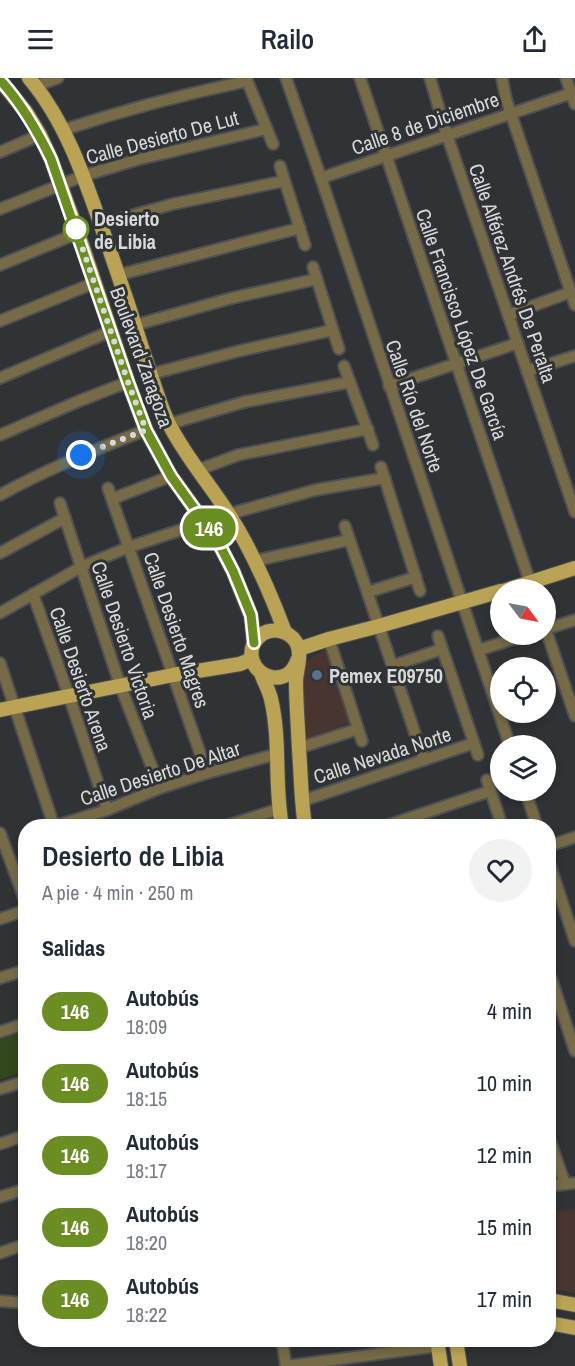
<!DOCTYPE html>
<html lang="es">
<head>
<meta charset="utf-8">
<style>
	:root { --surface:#fff; --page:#f2f2f3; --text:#1f2937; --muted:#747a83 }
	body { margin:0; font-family:"Archivo Narrow",sans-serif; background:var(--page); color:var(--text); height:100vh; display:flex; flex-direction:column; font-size:22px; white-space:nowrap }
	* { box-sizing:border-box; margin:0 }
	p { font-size:20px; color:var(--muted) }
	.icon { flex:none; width:33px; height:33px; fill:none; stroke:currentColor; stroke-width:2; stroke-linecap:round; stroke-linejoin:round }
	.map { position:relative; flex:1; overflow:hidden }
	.side { position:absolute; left:18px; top:741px; width:538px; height:528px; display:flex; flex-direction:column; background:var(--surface); border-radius:24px; box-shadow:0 3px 9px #0003 }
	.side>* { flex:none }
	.badge { padding:0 12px; border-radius:20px; font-size:21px; line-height:39px }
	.needle { width:39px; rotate:122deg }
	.buttons { position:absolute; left:490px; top:501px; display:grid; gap:12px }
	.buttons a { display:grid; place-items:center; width:66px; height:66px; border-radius:50%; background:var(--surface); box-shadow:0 3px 9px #0003; font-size:30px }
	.you { position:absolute; width:30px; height:30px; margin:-15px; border:4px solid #fff; border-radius:50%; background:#1a73e8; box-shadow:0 0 0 9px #1a73e833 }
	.map>.badge { position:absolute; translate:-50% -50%; box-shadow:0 0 0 3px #fff }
	h2 { padding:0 24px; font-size:22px; line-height:54px }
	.round { display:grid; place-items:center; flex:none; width:63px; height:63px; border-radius:32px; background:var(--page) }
	.head { display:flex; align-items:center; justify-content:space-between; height:102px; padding:0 24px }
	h1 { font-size:28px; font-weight:600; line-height:45px }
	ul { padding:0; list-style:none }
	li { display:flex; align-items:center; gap:18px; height:72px; padding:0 24px }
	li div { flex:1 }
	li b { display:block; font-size:22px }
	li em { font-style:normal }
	li .badge { min-width:66px; font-weight:700; text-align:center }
	header { display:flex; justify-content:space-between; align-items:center; height:78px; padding:0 24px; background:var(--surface); font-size:27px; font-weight:600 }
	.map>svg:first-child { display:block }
	.commercial { fill:#48352f }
	.green { fill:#32471b }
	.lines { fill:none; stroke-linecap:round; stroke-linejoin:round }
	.minor-casing { stroke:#4e5153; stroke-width:14 }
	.major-casing { stroke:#4e5153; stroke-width:16 }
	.minor { stroke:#776b47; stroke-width:10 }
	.major { stroke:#bba355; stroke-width:14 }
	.line-casing { stroke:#fff; stroke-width:14 }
	.line { stroke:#6b8e23; stroke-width:9 }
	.walk { stroke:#d7d9da; stroke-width:6; stroke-dasharray:0 10.8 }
	.stop-dot { fill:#fff; stroke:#6b8e23; stroke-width:3 }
	.service-dot { fill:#5c6f8a; stroke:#303335; stroke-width:2 }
	.labels { text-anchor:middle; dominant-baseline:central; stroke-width:6; stroke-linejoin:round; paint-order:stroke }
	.street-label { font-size:20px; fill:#d7d9da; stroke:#303335 }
	.stop-label { font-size:20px; font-weight:bold; fill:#d7d9da; stroke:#303335; text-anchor:start }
	.poi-label { font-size:20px; font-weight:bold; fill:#d7d9da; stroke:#303335; text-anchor:start }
</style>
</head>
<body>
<header><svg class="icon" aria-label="menu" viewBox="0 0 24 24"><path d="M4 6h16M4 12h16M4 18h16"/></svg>Railo<svg class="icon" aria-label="share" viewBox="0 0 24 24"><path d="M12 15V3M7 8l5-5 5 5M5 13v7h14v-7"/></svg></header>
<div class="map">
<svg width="575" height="1288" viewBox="0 0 575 1288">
	<rect width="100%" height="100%" fill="#303335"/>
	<g class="commercial">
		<polygon points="329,571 352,644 304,662 302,598 308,582 324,572"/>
		<polygon points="575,1131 575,1215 549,1211 549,1134"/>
	</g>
	<polygon class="green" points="25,952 25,994 0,1001 0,960"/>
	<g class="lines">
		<defs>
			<g id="minor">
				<polyline points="246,0 273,66"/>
				<polyline points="286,0 321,100 510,668"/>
				<polyline points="360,0 530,504"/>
				<polyline points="430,0 447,57 575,434"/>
				<polyline points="502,0 506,21 575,227"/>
				<polyline points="566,0 575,26"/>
				<polyline points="36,8 58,0"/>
				<path d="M 63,52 C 124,32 185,16 247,3"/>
				<polyline points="0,74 40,57"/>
				<polyline points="280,88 305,167"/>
				<polyline points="321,100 575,14"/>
				<polyline points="0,131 83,98 136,82 266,51"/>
				<polyline points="101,146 173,126 284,103"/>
				<polyline points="0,187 78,155"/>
				<polyline points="313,189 339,271"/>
				<polyline points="118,197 300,150"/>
				<polyline points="508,237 571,214"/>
				<polyline points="0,243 94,205"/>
				<polyline points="135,247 232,220 317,201"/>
				<polyline points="344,288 373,367"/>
				<polyline points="527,293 575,278"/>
				<polyline points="151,296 239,273 333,252"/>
				<polyline points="0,300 111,253"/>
				<polyline points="389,308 518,265"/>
				<polyline points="169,346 244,324 350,304"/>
				<polyline points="0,357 79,323 128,304"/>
				<polyline points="381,389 420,513"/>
				<polyline points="198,392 238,377 368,351"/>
				<polyline points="108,410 207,695"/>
				<path d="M 0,417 C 47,391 96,371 146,352"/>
				<polyline points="112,421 171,398"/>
				<polyline points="60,425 120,607 160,710"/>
				<polyline points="229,436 315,412 385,400"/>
				<polyline points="345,448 424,682"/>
				<polyline points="0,475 65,440"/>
				<polyline points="254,483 349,462"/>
				<polyline points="368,514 416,499"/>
				<polyline points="33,516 69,618 107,732"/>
				<polyline points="0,535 81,489 129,469 205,444"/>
				<polyline points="546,551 575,542"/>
				<polyline points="546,552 575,638"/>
				<polyline points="438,558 478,677"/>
				<polyline points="329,561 362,663"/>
				<polyline points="479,572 529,556"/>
				<polyline points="0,585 54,748"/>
				<polyline points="392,588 442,571"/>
				<polyline points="299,670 358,651"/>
				<polyline points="487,702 502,748"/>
				<polyline points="525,712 537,748"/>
				<polyline points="302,723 474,665"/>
				<polyline points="55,748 107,732 160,710 207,695 277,676"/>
				<polyline points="226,748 279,731"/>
				<polyline points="386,748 490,713"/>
				<polyline points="0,755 26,825"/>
				<polyline points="549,768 575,759"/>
				<polyline points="549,784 575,863"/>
				<polyline points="0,841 26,832"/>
				<polyline points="0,900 26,892"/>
				<polyline points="551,900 575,973"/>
				<polyline points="0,954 26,945"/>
				<polyline points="0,1011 26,1003"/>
				<polyline points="549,1060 565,1106"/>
				<polyline points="0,1066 26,1057"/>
				<polyline points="549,1108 575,1105"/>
				<polyline points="0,1119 26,1111"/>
				<polyline points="0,1175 26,1166"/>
				<polyline points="0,1223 26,1225"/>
				<polyline points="282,1262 286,1288"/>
				<polyline points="287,1288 438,1268"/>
			</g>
			<g id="major">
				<path d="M 29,0 C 67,45 86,104 105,159 C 119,198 132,237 144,276 C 152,299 158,322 168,344 C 184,377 209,405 228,435 C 252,472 270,514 285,554"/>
				<polyline points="0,2 26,34 40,57 51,81 78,155 128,304 146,352 171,398 217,462 233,493 251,538 254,565"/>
				<polyline points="506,512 575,490"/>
				<polyline points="299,571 329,561 379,548 501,513"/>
				<path d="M 298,581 C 296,586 294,592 288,596 C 269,608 245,588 253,567 C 256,560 263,554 270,553 C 281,551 292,556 297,566 C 302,577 297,590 296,602 C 296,625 298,648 299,671 C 301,697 301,723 305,748"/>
				<path d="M 261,595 C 264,604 269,612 271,621 C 281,663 274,707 282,748"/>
				<polyline points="0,632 173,597 240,586 252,581"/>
				<polyline points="549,1222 575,1227"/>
				<polyline points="549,1245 575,1250"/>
				<polyline points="437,1262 441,1288"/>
				<polyline points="456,1262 460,1288"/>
			</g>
		</defs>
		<use href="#minor" class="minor-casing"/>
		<use href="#major" class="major-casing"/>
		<use href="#minor" class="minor"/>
		<use href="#major" class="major"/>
	</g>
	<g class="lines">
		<defs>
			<path id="line" d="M 0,2 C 22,26 37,52 51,81 L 128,304 L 146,352 L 171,398 L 217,462 L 233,493 L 251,537 L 254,565"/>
		</defs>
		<use href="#line" class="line-casing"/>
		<use href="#line" class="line"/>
		<polyline class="walk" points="76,151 128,304 146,352 81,377"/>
	</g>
	<circle class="stop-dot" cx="76" cy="151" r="12"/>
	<circle class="service-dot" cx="317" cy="597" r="6"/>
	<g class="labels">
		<g class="street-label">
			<text transform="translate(425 45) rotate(-19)">Calle 8 de Diciembre</text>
			<text transform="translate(162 59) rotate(-15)">Calle Desierto De Lut</text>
			<text transform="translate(513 195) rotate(71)">Calle Alférez Andrés De Peralta</text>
			<text transform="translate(462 246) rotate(71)">Calle Francisco López De García</text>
			<text transform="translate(142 279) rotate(70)">Boulevard Zaragoza</text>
			<text transform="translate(415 328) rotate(71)">Calle Río del Norte</text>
			<text transform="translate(177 552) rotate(71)">Calle Desierto Magres</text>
			<text transform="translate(125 562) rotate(71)">Calle Desierto Victoria</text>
			<text transform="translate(81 601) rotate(71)">Calle Desierto Arena</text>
			<text transform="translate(382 677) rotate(-18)">Calle Nevada Norte</text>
			<text transform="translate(160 695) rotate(-18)">Calle Desierto De Altar</text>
		</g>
		<g class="stop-label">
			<text x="94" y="140">Desierto<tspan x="94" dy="23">de Libia</tspan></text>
		</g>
		<g class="poi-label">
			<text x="329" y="597">Pemex E09750</text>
		</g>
	</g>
</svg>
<div class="buttons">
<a><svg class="needle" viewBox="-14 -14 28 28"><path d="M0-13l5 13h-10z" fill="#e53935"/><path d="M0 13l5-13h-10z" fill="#747a83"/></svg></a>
<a><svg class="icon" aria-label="locate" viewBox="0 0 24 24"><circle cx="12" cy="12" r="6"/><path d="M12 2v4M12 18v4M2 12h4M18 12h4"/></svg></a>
<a><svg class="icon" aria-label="layers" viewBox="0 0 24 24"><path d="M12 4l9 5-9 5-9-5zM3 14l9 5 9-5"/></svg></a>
</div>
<div class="you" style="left:81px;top:377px"></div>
<b class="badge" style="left:209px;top:450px;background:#6b8e23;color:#fff">146</b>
<section class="side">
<div class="head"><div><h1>Desierto de Libia</h1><p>A pie · 4 min · 250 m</p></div><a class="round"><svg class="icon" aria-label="heart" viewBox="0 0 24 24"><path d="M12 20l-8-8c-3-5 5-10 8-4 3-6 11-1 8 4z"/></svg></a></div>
<h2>Salidas</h2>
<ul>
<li><span class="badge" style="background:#6b8e23;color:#fff">146</span><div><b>Autobús</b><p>18:09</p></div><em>4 min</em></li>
<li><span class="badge" style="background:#6b8e23;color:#fff">146</span><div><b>Autobús</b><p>18:15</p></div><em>10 min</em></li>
<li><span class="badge" style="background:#6b8e23;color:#fff">146</span><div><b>Autobús</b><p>18:17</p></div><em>12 min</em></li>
<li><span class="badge" style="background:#6b8e23;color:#fff">146</span><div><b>Autobús</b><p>18:20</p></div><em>15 min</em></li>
<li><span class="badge" style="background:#6b8e23;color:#fff">146</span><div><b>Autobús</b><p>18:22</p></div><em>17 min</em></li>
</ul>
</section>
</div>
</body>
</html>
